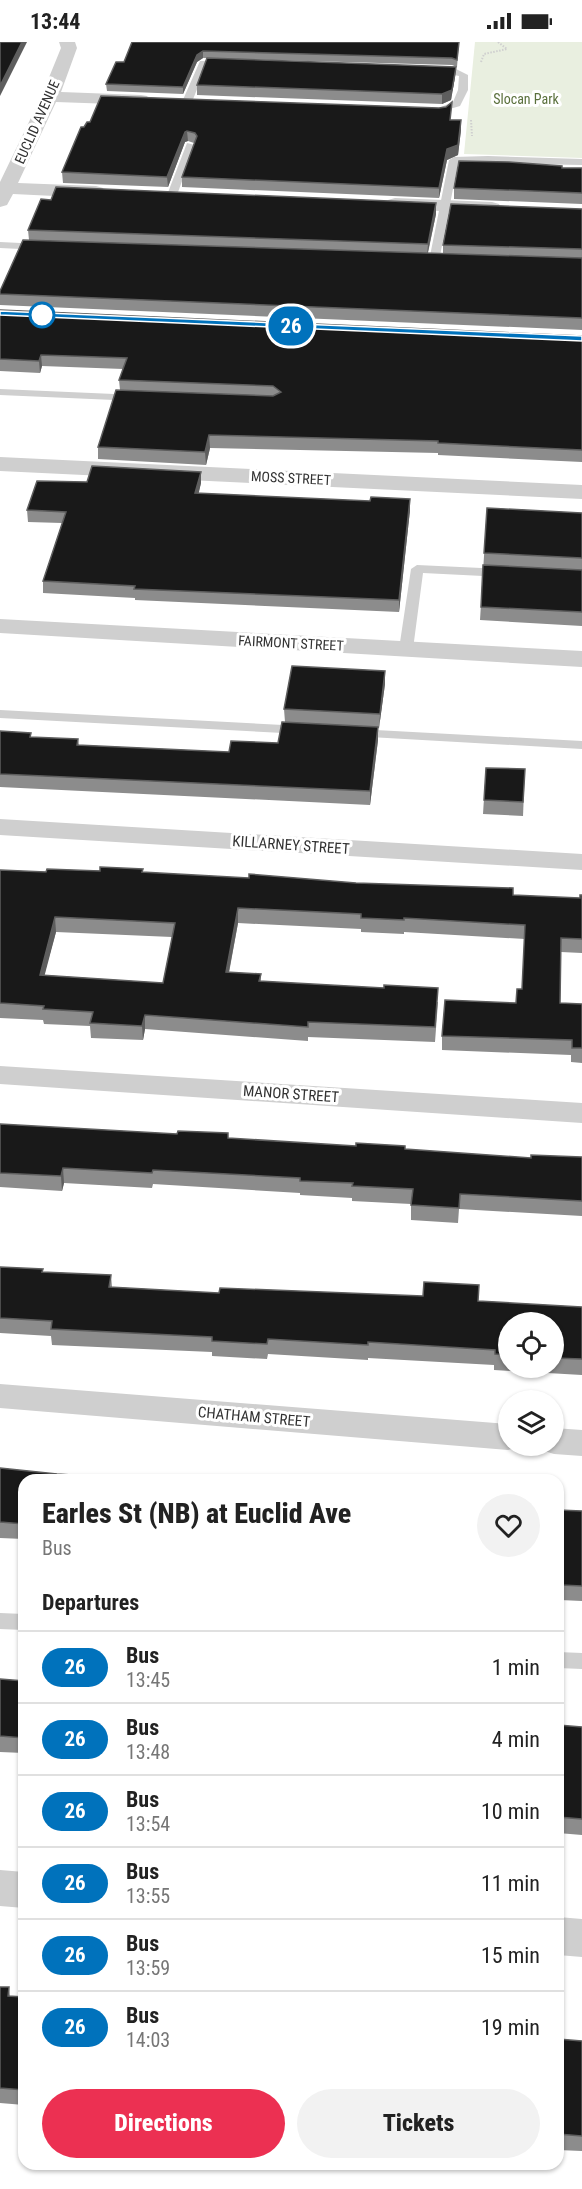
<!DOCTYPE html>
<html lang="en">
<head>
<meta charset="utf-8">
<style>
	:root { --surface:#fff; --page:#f2f2f2; --text:#222; --muted:#767676; --line:#e0e0e0; --accent:#ec3052 }
	body { margin:0; font-family:"Roboto Condensed",sans-serif; background:var(--page); color:var(--text); height:100vh; display:flex; flex-direction:column; font-size:22px; white-space:nowrap }
	* { box-sizing:border-box; margin:0 }
	p { font-size:20px; color:var(--muted) }
	.icon { flex:none; width:33px; height:33px; fill:none; stroke:currentColor; stroke-width:2; stroke-linecap:round; stroke-linejoin:round }
	.map { position:relative; flex:1; overflow:hidden }
	.details { position:absolute; left:18px; top:1432px; width:546px; height:696px; display:flex; flex-direction:column; background:var(--surface); border-radius:18px; box-shadow:0 2px 4px #0004 }
	.details>* { flex:none }
	.badge { padding:0 12px; border-radius:20px; font-size:21px; line-height:39px }
	.fabs { position:absolute; left:498px; top:1270px; display:grid; gap:12px }
	.fabs a { display:grid; place-items:center; width:66px; height:66px; border-radius:50%; background:var(--surface); box-shadow:0 2px 4px #0004; font-size:30px }
	.map>.badge { position:absolute; translate:-50% -50%; box-shadow:0 0 0 3px #fff }
	h2 { padding:0 24px; font-size:22px; line-height:54px }
	.round { display:grid; place-items:center; flex:none; width:63px; height:63px; border-radius:32px; background:var(--page) }
	.headline { display:flex; align-items:center; justify-content:space-between; height:102px; padding:0 24px }
	h1 { font-size:28px; font-weight:800; line-height:45px }
	.button { display:flex; gap:12px; margin-top:auto; padding:12px 24px }
	.button a { flex:1; height:69px; border-radius:36px; background:var(--accent); color:#fff; font-size:24px; font-weight:800; line-height:69px; text-align:center }
	.button a+a { background:var(--page); color:var(--text) }
	ul { padding:0; list-style:none }
	li { display:flex; align-items:center; gap:18px; height:72px; padding:0 24px; border-top:2px solid var(--line) }
	li div { flex:1 }
	li b { display:block; font-size:22px }
	li em { font-style:normal }
	li .badge { min-width:66px; font-weight:700; text-align:center }
	.status { display:flex; justify-content:space-between; align-items:center; height:42px; padding:0 30px; background:var(--surface); direction:ltr }
	.status svg { height:16px; fill:currentColor }
	.map>svg:first-child { display:block }
	.green { fill:#e9efe0 }
	.lines { fill:none; stroke-linecap:round; stroke-linejoin:round }
	.path { stroke:#cfcfcf; stroke-width:2; stroke-dasharray:1.5 1.5; stroke-linecap:butt }
	.service { fill:#cfcfcf; fill-rule:evenodd }
	.minor { fill:#cfcfcf; fill-rule:evenodd }
	.tertiary { fill:#cfcfcf; fill-rule:evenodd }
	.wall { fill:#8c8c8c; fill-rule:evenodd }
	.shaded-wall { fill:#5e5e5e }
	.building { fill:#191919; stroke:#5e5e5e; stroke-width:1.5; fill-rule:evenodd }
	.line { fill:#0072bc; stroke:#fff; stroke-width:1.5 }
	.stop-dot { fill:#fff; stroke:#0072bc; stroke-width:3 }
	.labels { text-anchor:middle; dominant-baseline:central; stroke-width:6; stroke-linejoin:round; paint-order:stroke }
	.far-park-label { font-size:14px; fill:#5a703c; stroke:#fff }
	.far-street-label { font-size:14px; fill:#323232; stroke:#fff }
	.street-label { font-size:15px; fill:#323232; stroke:#fff }
</style>
</head>
<body>
<div class="status"><b>13:44</b><svg viewBox="0 0 49 12"><path d="M0 12V9h3v3zM5 12V6h3v6zM10 12V3h3v9zM15 12V0h3v12zM26 1h20v11H26zM47 4h2v5h-2z"/></svg></div>
<div class="map">
<svg width="582" height="2147" viewBox="0 0 582 2147">
	<rect width="100%" height="100%" fill="#fff"/>
	<polygon class="green" points="475,0 582,0 582,116 464,112"/>
	<g class="lines">
		<g class="path">
			<polyline points="498,0 507,7"/>
			<polyline points="481,20 484,12 507,7"/>
			<polyline points="471,78 472,94"/>
		</g>
		<g class="service">
			<polygon points="200,19 229,18 233,21 229,24 206,24 192,60 184,62 182,60"/>
			<polygon points="452,25 468,33 468,48 460,64 436,71 436,67 453,60 458,48 459,34 430,28 434,25"/>
			<polygon points="187,101 195,103 177,153 169,155 167,153"/>
			<polygon points="488,114 582,117 582,123 458,121 439,219 430,221 429,219 449,118 454,115"/>
			<polygon points="0,200 41,202 46,205 41,208 0,206"/>
			<polygon points="0,347 137,353 143,356 137,359 0,353"/>
			<polygon points="417,523 503,527 509,531 503,535 423,531 413,607 406,611 399,607 411,527"/>
			<polygon points="0,668 302,684 309,688 302,692 0,676"/>
			<polygon points="357,687 582,699 582,707 352,694 350,691 352,688"/>
			<polygon points="0,1571 24,1572 24,1588 0,1587"/>
			<polygon points="558,1610 582,1611 582,1627 558,1626"/>
		</g>
		<g class="minor">
			<polygon points="59,0 75,0 77,6 61,50 141,53 147,54 150,58 147,62 141,63 56,60 18,141 96,144 103,146 105,150 103,154 96,156 13,152 7,163 0,165 0,140 41,55 61,6"/>
			<polygon points="395,156 492,160 499,162 501,166 499,170 492,172 388,166 386,162 388,158"/>
			<polygon points="0,415 582,443 582,457 0,429"/>
			<polygon points="0,577 582,609 582,625 0,591"/>
			<polygon points="0,777 582,812 582,828 0,793"/>
			<polygon points="0,1024 582,1061 582,1081 0,1042"/>
			<polygon points="0,1342 508,1382 508,1404 521,1404 508,1408 0,1366"/>
			<polygon points="554,1386 582,1388 582,1414 554,1412 541,1408 539,1404 554,1404"/>
		</g>
		<g class="tertiary">
			<polygon points="0,1828 24,1830 24,1866 0,1864"/>
			<polygon points="558,1875 582,1877 582,1915 558,1913"/>
		</g>
	</g>
	<g class="wall">
		<polygon points="132,0 459,0 457,25 452,23 203,16 197,20 183,52 107,49 106,42 124,20"/>
		<polygon points="456,25 455,35 451,58 442,62 197,53 197,43"/>
		<polygon points="451,78 461,88 458,113 447,118 439,156 182,145 182,135 194,101 188,99 185,100 168,145 63,141 62,130 81,85"/>
		<polygon points="562,126 582,126 582,162 454,157 454,146"/>
		<polygon points="582,167 582,288 0,263 0,249 29,198 28,188 436,172 428,211 443,212 443,203"/>
		<polygon points="0,268 582,294 582,420 438,413 438,411 210,406 206,423 98,417 98,405 120,348 119,338 123,327 42,324 40,331 0,329"/>
		<polygon points="87,440 201,441 198,452 370,459 410,457 410,468 399,570 135,558 135,556 43,551 43,539 62,481 28,480 27,468"/>
		<polygon points="487,466 582,471 582,584 480,578"/>
		<polygon points="385,629 385,642 379,686 378,686 378,698 370,763 0,745 0,689 31,695 78,697 79,703 229,710 278,701 285,680 284,667"/>
		<polygon points="486,726 525,727 523,774 483,772"/>
		<path d="M 143,827 L 143,830 L 513,853 L 579,856 L 582,853 L 582,911 L 561,910 L 560,961 L 582,962 L 582,1021 L 571,1020 L 571,1013 L 442,1008 L 442,994 L 516,961 L 522,947 L 525,897 L 404,890 L 404,892 L 361,890 L 361,887 L 238,881 L 229,931 L 261,932 L 261,939 L 438,960 L 435,1000 L 308,995 L 308,999 L 145,987 L 143,998 L 91,996 L 90,984 L 44,982 L 43,978 L 0,976 L 0,828 L 46,830 ZM 56,890 L 172,895 L 163,941 L 44,933 Z"/>
		<polygon points="0,1082 531,1116 582,1115 582,1174 459,1167 458,1181 411,1178 411,1162 352,1159 352,1156 300,1153 300,1151 153,1142 152,1146 64,1141 62,1149 0,1145"/>
		<path d="M 0,1225 L 43,1230 L 111,1233 L 112,1245 L 219,1251 L 478,1259 L 582,1265 L 582,1333 L 494,1328 L 494,1323 L 368,1316 L 368,1318 L 268,1312 L 267,1317 L 212,1314 L 212,1310 L 52,1303 L 51,1294 L 0,1291 ZM 508,1281 L 554,1281 L 554,1326 L 508,1326 Z"/>
		<polygon points="0,1426 57,1432 149,1438 190,1435 190,1438 24,1438 24,1497 0,1496"/>
		<polygon points="558,1468 582,1469 582,1559 560,1558 560,1535 558,1535"/>
		<polygon points="0,1637 24,1639 24,1711 0,1710"/>
		<polygon points="558,1683 582,1685 582,1793 558,1791"/>
		<polygon points="0,1945 9,1945 10,1954 24,1955 24,2063 0,2061"/>
		<polygon points="558,1997 582,1999 582,2109 558,2108"/>
	</g>
	<g class="shaded-wall">
		<polygon points="22,0 27,0 0,54 0,44"/>
		<polygon points="203,9 203,16 197,20 183,52 183,45 197,13"/>
		<polygon points="456,25 455,35 451,58 442,62 442,52"/>
		<polygon points="461,78 461,88 458,113 447,118 439,156 439,146 447,107"/>
		<polygon points="187,89 188,99 185,100 168,145 167,135 185,90"/>
		<polygon points="436,161 436,172 427,214 428,202"/>
		<polygon points="41,313 42,324 40,331 39,319"/>
		<polygon points="209,393 210,406 206,423 205,410"/>
		<polygon points="201,430 201,441 196,463 195,451"/>
		<polygon points="410,457 410,468 399,570 399,558"/>
		<polygon points="385,629 385,642 379,686 380,672"/>
		<polygon points="378,685 378,698 370,763 370,749"/>
		<polygon points="238,866 238,881 226,945 226,930"/>
		<polygon points="55,875 56,890 41,947 40,933"/>
		<polygon points="145,973 145,987 143,998 142,984"/>
		<polygon points="63,1126 64,1141 62,1149 61,1134"/>
	</g>
	<g class="building">
		<polygon points="0,0 22,0 0,44"/>
		<polygon points="132,0 459,0 457,18 452,16 203,9 197,13 183,45 106,42 116,20 124,20"/>
		<polygon points="207,16 456,25 452,48 442,52 197,43"/>
		<polygon points="101,54 439,66 446,65 452,60 450,78 461,78 458,103 447,107 439,146 182,135 197,94 195,91 187,89 185,90 167,135 62,130 81,85 84,85 87,80 90,80"/>
		<polygon points="459,119 509,120 562,124 562,126 582,126 582,151 454,146"/>
		<polygon points="56,145 436,161 428,202 28,188 41,157 51,158"/>
		<polygon points="451,162 582,167 582,207 443,203"/>
		<polygon points="23,198 582,216 582,276 0,252 0,249"/>
		<polygon points="0,268 582,294 582,408 438,401 438,399 209,393 205,410 98,405 116,348 273,354 281,350 273,344 119,338 127,316 41,313 39,319 0,317"/>
		<polygon points="92,424 201,430 195,451 370,459 371,455 410,457 399,558 134,547 135,544 43,539 66,470 27,468 37,439 87,440"/>
		<polygon points="487,466 582,471 582,516 484,511"/>
		<polygon points="483,523 582,528 582,570 481,565"/>
		<polygon points="292,624 385,629 380,672 284,667"/>
		<polygon points="282,680 378,685 370,749 0,732 0,689 31,691 30,695 78,697 77,703 229,710 231,699 278,701"/>
		<polygon points="486,726 525,727 523,760 484,758"/>
		<path d="M 100,825 L 143,827 L 142,830 L 249,836 L 249,832 L 356,841 L 513,846 L 513,853 L 580,856 L 580,853 L 582,853 L 582,897 L 561,896 L 560,961 L 582,962 L 582,1006 L 572,1006 L 572,998 L 442,994 L 445,958 L 516,961 L 517,947 L 522,947 L 525,883 L 404,876 L 404,878 L 361,876 L 361,872 L 238,866 L 226,930 L 261,932 L 259,939 L 384,946 L 384,943 L 438,946 L 435,985 L 308,980 L 308,985 L 145,973 L 142,984 L 90,981 L 93,970 L 43,967 L 44,964 L 0,961 L 0,828 L 46,830 L 47,827 L 100,829 ZM 55,875 L 175,881 L 163,941 L 40,933 Z"/>
		<polygon points="0,1082 177,1092 178,1089 228,1091 228,1096 356,1104 356,1101 405,1104 405,1107 531,1116 531,1113 582,1115 582,1159 460,1152 459,1166 411,1163 413,1147 352,1144 353,1141 300,1139 300,1136 153,1128 152,1131 63,1126 61,1134 0,1131"/>
		<polygon points="0,1225 43,1227 42,1230 111,1233 109,1245 219,1251 220,1246 423,1254 424,1240 479,1243 478,1259 582,1265 582,1317 554,1316 554,1281 508,1281 508,1313 495,1312 495,1308 368,1300 368,1303 268,1297 267,1302 212,1299 212,1295 51,1287 52,1279 0,1276"/>
		<polygon points="0,1426 57,1432 149,1438 149,1433 190,1435 190,1438 24,1438 24,1482 0,1480"/>
		<polygon points="558,1468 582,1469 582,1544 561,1543 561,1520 558,1520"/>
		<polygon points="0,1637 24,1639 24,1696 0,1694"/>
		<polygon points="558,1683 582,1685 582,1777 558,1775"/>
		<polygon points="0,1945 9,1945 8,1954 24,1955 24,2048 0,2046"/>
		<polygon points="558,1997 582,1999 582,2094 558,2092"/>
	</g>
	<polygon class="line" points="0,269 582,294 582,299 0,273"/>
	<circle class="stop-dot" cx="42" cy="273" r="12"/>
	<g class="labels">
		<g class="far-park-label">
			<text x="526" y="57">Slocan Park</text>
		</g>
		<g class="far-street-label">
			<text transform="translate(37 80) rotate(-66)">EUCLID AVENUE</text>
			<text transform="translate(291 436) rotate(3)">MOSS STREET</text>
			<text transform="translate(291 601) rotate(3)">FAIRMONT STREET</text>
		</g>
		<g class="street-label">
			<text transform="translate(291 803) rotate(4)">KILLARNEY STREET</text>
			<text transform="translate(291 1052) rotate(4)">MANOR STREET</text>
			<text transform="translate(254 1375) rotate(5)">CHATHAM STREET</text>
		</g>
	</g>
</svg>
<div class="fabs">
<a><svg class="icon" aria-label="locate" viewBox="0 0 24 24"><circle cx="12" cy="12" r="6"/><path d="M12 2v4M12 18v4M2 12h4M18 12h4"/></svg></a>
<a><svg class="icon" aria-label="layers" viewBox="0 0 24 24"><path d="M12 4l9 5-9 5-9-5zM3 14l9 5 9-5"/></svg></a>
</div>
<b class="badge" style="left:291px;top:284px;background:#0072bc;color:#fff">26</b>
<section class="details">
<div class="headline"><div><h1>Earles St (NB) at Euclid Ave</h1><p>Bus</p></div><a class="round"><svg class="icon" aria-label="heart" viewBox="0 0 24 24"><path d="M12 20l-8-8c-3-5 5-10 8-4 3-6 11-1 8 4z"/></svg></a></div>
<h2>Departures</h2>
<ul>
<li><span class="badge" style="background:#0072bc;color:#fff">26</span><div><b>Bus</b><p>13:45</p></div><em>1 min</em></li>
<li><span class="badge" style="background:#0072bc;color:#fff">26</span><div><b>Bus</b><p>13:48</p></div><em>4 min</em></li>
<li><span class="badge" style="background:#0072bc;color:#fff">26</span><div><b>Bus</b><p>13:54</p></div><em>10 min</em></li>
<li><span class="badge" style="background:#0072bc;color:#fff">26</span><div><b>Bus</b><p>13:55</p></div><em>11 min</em></li>
<li><span class="badge" style="background:#0072bc;color:#fff">26</span><div><b>Bus</b><p>13:59</p></div><em>15 min</em></li>
<li><span class="badge" style="background:#0072bc;color:#fff">26</span><div><b>Bus</b><p>14:03</p></div><em>19 min</em></li>
</ul>
<div class="button"><a>Directions</a><a>Tickets</a></div>
</section>
</div>
</body>
</html>
